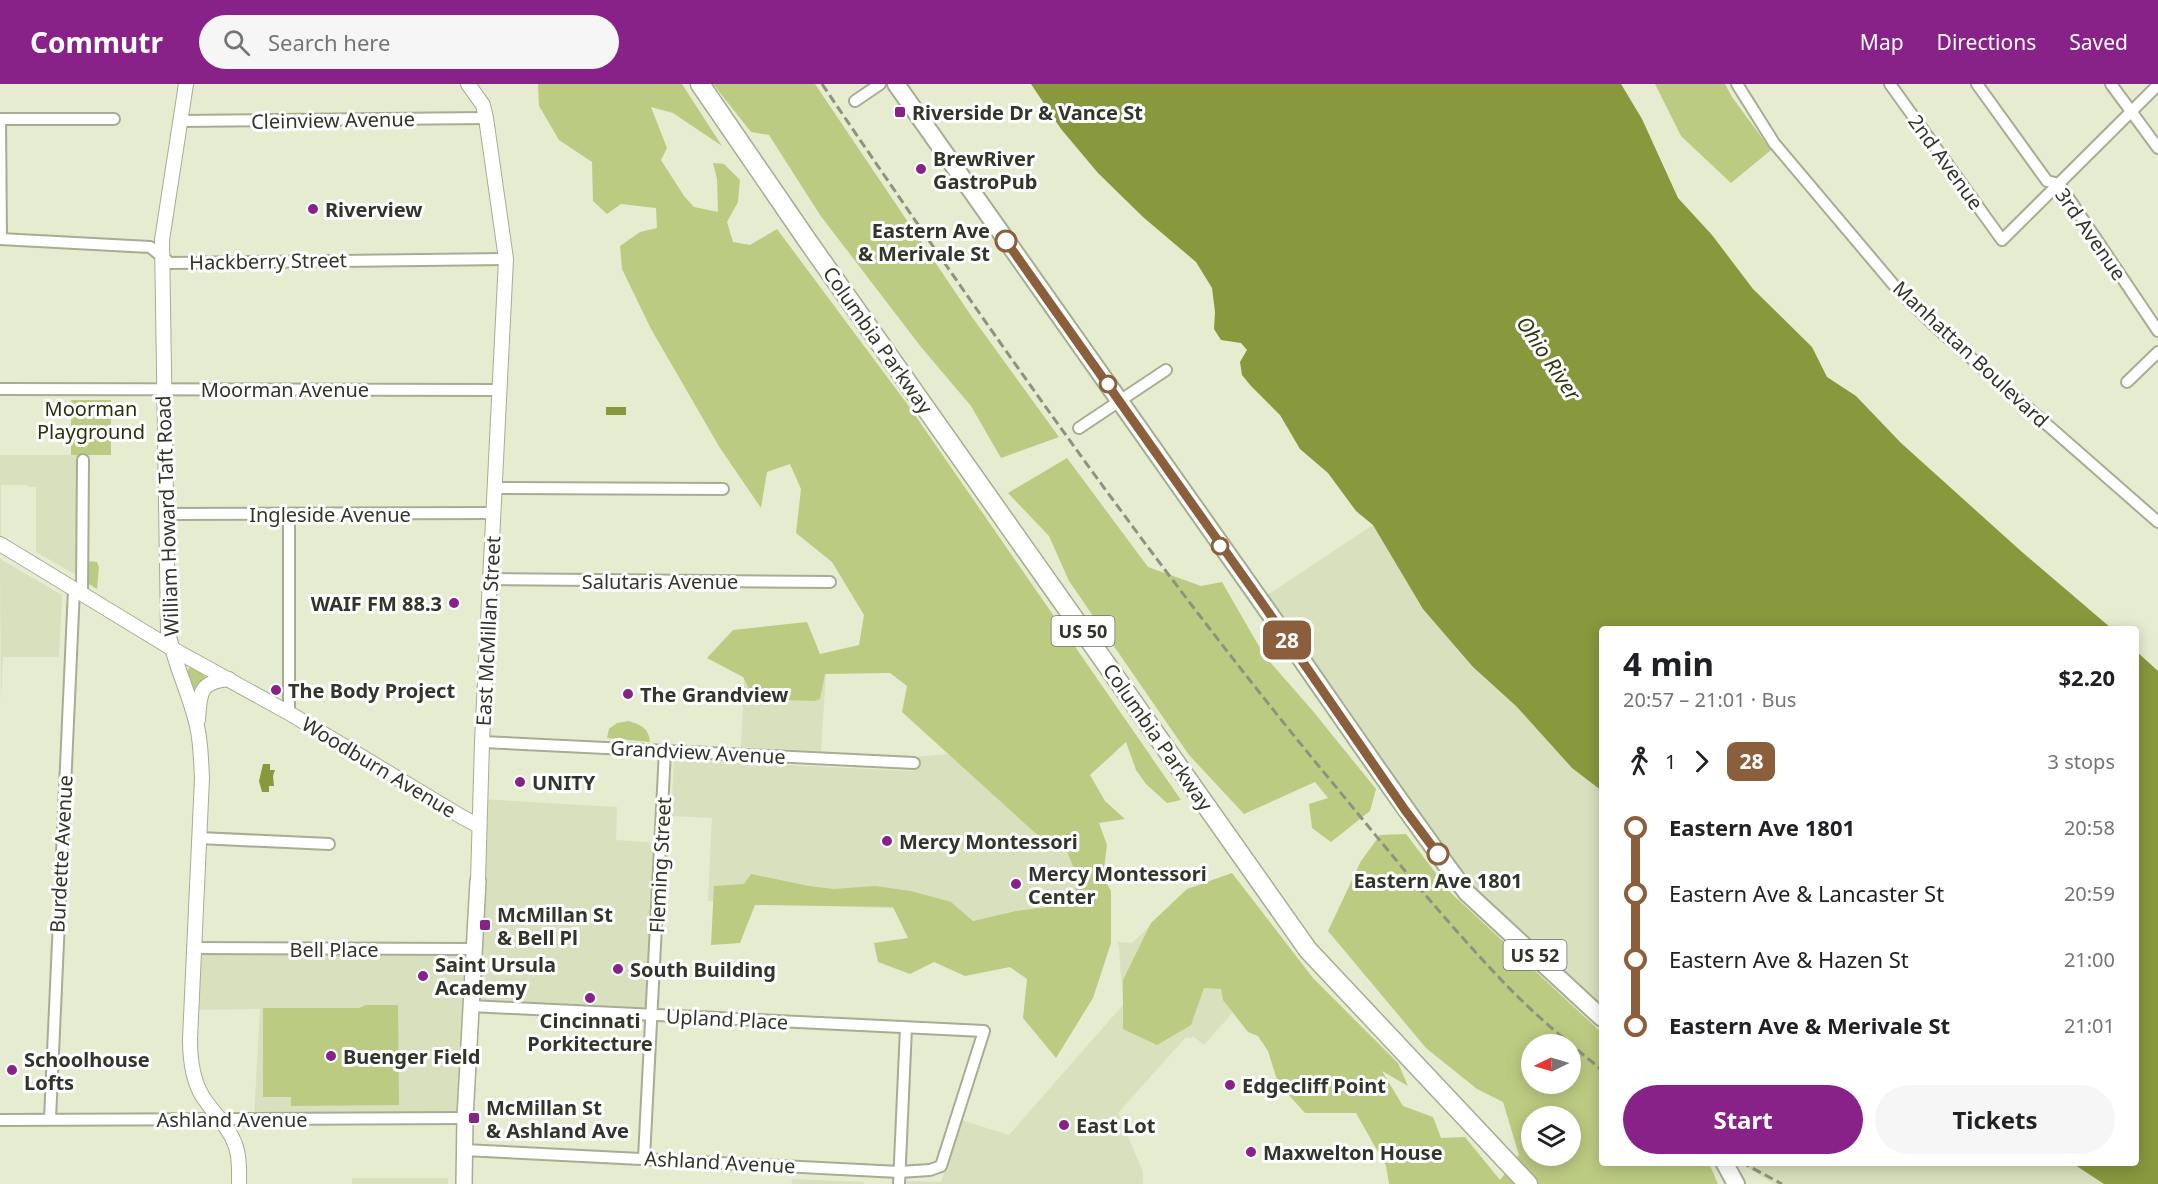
<!DOCTYPE html>
<html lang="en">
<head>
<meta charset="utf-8">
<style>
	:root { --surface:#fff; --page:#f6f6f6; --text:#202124; --muted:#757577; --accent:#882188 }
	body { margin:0; font-family:"Noto Sans",sans-serif; background:var(--page); color:var(--text); height:100vh; display:flex; flex-direction:column; font-size:22px; white-space:nowrap }
	* { box-sizing:border-box; margin:0 }
	p { font-size:20px; color:var(--muted) }
	.icon { flex:none; width:33px; height:33px; fill:none; stroke:currentColor; stroke-width:2; stroke-linecap:round; stroke-linejoin:round }
	.map { position:relative; flex:1; overflow:hidden }
	.details { position:absolute; left:1599px; top:542px; width:540px; height:540px; display:flex; flex-direction:column; background:var(--surface); border-radius:6px; box-shadow:0 3px 15px #0003 }
	.details>* { flex:none }
	.badge { padding:0 12px; border-radius:9px; font-size:21px; line-height:39px }
	.needle { width:39px; rotate:265deg }
	.fabs { position:absolute; left:1521px; top:950px; display:grid; gap:12px }
	.fabs a { display:grid; place-items:center; width:60px; height:60px; border-radius:50%; background:var(--surface); box-shadow:0 3px 15px #0003; font-size:30px }
	.map>.badge { position:absolute; translate:-50% -50%; box-shadow:0 0 0 3px #fff }
	.legs { display:flex; align-items:center; gap:9px; height:66px; padding:0 24px; font-size:20px }
	.legs p { margin-inline-start:auto }
	.summary { display:flex; align-items:center; justify-content:space-between; height:102px; padding:0 24px }
	h1 { font-size:33px; font-weight:700; line-height:45px }
	.primary-button { display:flex; gap:12px; margin-top:auto; padding:12px 24px }
	.primary-button a { flex:1; height:69px; border-radius:36px; background:var(--accent); color:#fff; font-size:24px; font-weight:700; line-height:69px; text-align:center }
	.primary-button a+a { background:var(--page); color:var(--text) }
	ul { padding:0 24px; list-style:none }
	li { display:flex; align-items:center; gap:21px; height:66px; font-size:22px }
	li i { display:grid; place-items:center; width:9px; height:100%; margin:0 8px; background:currentColor }
	li i::after { content:''; width:15px; height:15px; margin:-8px; border:4px solid; border-radius:50%; background:var(--surface) }
	li p { margin-inline-start:auto }
	li:first-child i { background:linear-gradient(#0000 50%,currentColor 0) }
	li:last-child i { background:linear-gradient(currentColor 50%,#0000 0) }
	header { display:flex; align-items:center; gap:36px; box-sizing:border-box; height:84px; padding:0 30px; background:var(--accent); color:#fff }
	header strong { font-size:28px }
	nav { display:flex; gap:33px; margin-inline-start:auto; font-size:21px }
	.search { width:420px; height:54px; background:var(--page); display:flex; align-items:center; gap:15px; box-sizing:border-box; padding:0 21px; border-radius:33px; color:var(--muted); font-size:22px }
	.map>svg:first-child { display:block }
	.built { fill:#d8e0bd }
	.green { fill:#bccb82; fill-rule:evenodd }
	.water { fill:#88983d }
	.lines { fill:none; stroke-linecap:round; stroke-linejoin:round }
	.minor-casing { stroke:#a7ad93; stroke-width:14 }
	.tertiary-casing { stroke:#a7ad93; stroke-width:16 }
	.secondary-casing { stroke:#a7ad93; stroke-width:18 }
	.primary-casing { stroke:#a7ad93; stroke-width:20 }
	.trunk-casing { stroke:#a7ad93; stroke-width:21 }
	.minor { stroke:#fff; stroke-width:10 }
	.tertiary { stroke:#fff; stroke-width:14 }
	.secondary { stroke:#fff; stroke-width:15 }
	.primary { stroke:#fff; stroke-width:16 }
	.trunk { stroke:#fff; stroke-width:18 }
	.rail { stroke:#8e937f; stroke-width:3; stroke-dasharray:9 4.5; stroke-linecap:butt }
	.line-1-casing { stroke:#fff; stroke-width:14 }
	.line-1 { stroke:#8b5e3c; stroke-width:9 }
	.poi-dot { fill:#882188; stroke:#fff; stroke-width:2 }
	.stop-1-dot { fill:#fff; stroke:#8b5e3c; stroke-width:3 }
	.labels { text-anchor:middle; dominant-baseline:central; stroke-width:6; stroke-linejoin:round; paint-order:stroke }
	.shield { fill:#fff; stroke:#70726a; stroke-width:1.5 }
	.shield-label { font-size:18px; font-weight:bold; fill:#32352a }
	.poi-label { font-size:20px; font-weight:bold; fill:#32352a; stroke:#fff; text-anchor:start }
	.street-label { font-size:20px; fill:#32352a; stroke:#fff }
	.stop-label { font-size:20px; font-weight:bold; fill:#32352a; stroke:#fff; text-anchor:end }
	.park-label { font-size:20px; fill:#2b310a; stroke:#fff }
	.water-label { font-size:21px; font-style:italic; fill:#313811; stroke:#fff }
</style>
</head>
<body>
<header>
<strong>Commutr</strong>
<div class="search"><svg class="icon" aria-label="search" viewBox="0 0 24 24"><circle cx="10" cy="10" r="6"/><path d="M15 15l6 6"/></svg>Search here</div>
<nav><a>Map</a><a>Directions</a><a>Saved</a></nav>
</header>
<div class="map">
<svg width="2158" height="1100" viewBox="0 0 2158 1100">
	<rect width="100%" height="100%" fill="#e5ecd0"/>
	<g class="built">
		<polygon points="0,371 79,371 80,493 36,468 36,403 28,403 27,401 1,401 1,458 0,457"/>
		<polygon points="1373,441 1390,468 1473,583 1516,622 1572,684 1602,707 1602,934 1467,809 1260,516"/>
		<polygon points="0,475 62,511 59,573 3,573 1,616"/>
		<polygon points="745,583 826,587 821,667 741,663"/>
		<polygon points="1002,665 1036,752 1042,747 1073,762 1082,800 1081,855 907,825 708,817 712,734 671,732 674,676 913,687 915,673"/>
		<polygon points="480,715 617,723 616,756 661,759 652,932 471,922 465,1034 254,1035 260,925 191,926 193,864 474,865"/>
		<polygon points="1191,803 1205,821 1286,868 1204,961 1193,952 1191,954 1186,953 1118,1029 1143,1088 1143,1100 907,1100 907,1097 941,1098 961,1036 1009,1051 1123,921 1119,862 1117,858 1132,859"/>
		<polygon points="1740,1079 2072,1079 2104,1100 1774,1100"/>
		<rect x="352" y="1094" width="96" height="6"/>
		<polygon points="792,1095 864,1098 864,1100 792,1100"/>
	</g>
	<g class="green">
		<polygon points="538,0 682,0 722,62 673,29 651,23 667,64 661,76 684,112 694,123 718,128 717,95 713,79 724,80 740,96 738,118 727,138 733,158 750,161 777,145 908,321 1181,716 1167,719 1146,700 1136,686 1126,658 1090,691 1105,717 1125,735 1099,739 1107,761 1103,793 1111,807 1111,859 1093,914 1056,974 1023,934 1027,895 1010,883 965,892 934,878 910,890 878,878 874,859 908,854 893,823 755,821 740,859 711,861 714,802 744,800 751,790 809,802 834,805 875,802 911,807 951,818 973,837 1016,827 1072,820 1078,795 1065,762 1043,756 902,628 907,602 890,589 825,590 820,615 815,617 754,615 743,593 707,574 733,546 807,538 820,570 859,561 864,531 832,478 796,449 801,405 790,380 767,388 761,424 720,364 651,245 622,185 620,162 640,148 657,144 656,124 621,120 607,130 593,117 592,78 559,56 539,22"/>
		<polygon points="713,0 815,0 972,233 1059,353 1001,374 971,322 921,263 820,131 769,51 751,48"/>
		<polygon points="1655,0 1725,0 1732,13 1771,66 1731,99 1681,52"/>
		<rect x="71" y="316" width="40" height="55"/>
		<polygon points="1067,374 1148,483 1201,502 1222,498 1264,571 1312,626 1376,705 1370,727 1331,758 1312,744 1309,720 1328,714 1315,698 1244,730 1189,671 1069,497 1049,452 1008,409"/>
		<polygon points="88,477 97,478 99,483 97,505 89,500"/>
		<polygon points="192,583 206,593 197,608 194,609 187,590 188,585"/>
		<path d="M 629,637 C 643,642 648,644 650,658 L 607,654 L 609,645 L 617,639 Z"/>
		<path d="M 1406,750 L 1451,809 L 1602,949 L 1602,1078 L 1709,1079 L 1718,1100 L 1389,1100 L 1386,1082 L 1356,1029 L 1305,1029 L 1278,999 L 1268,967 L 1258,952 L 1248,948 L 1223,916 L 1221,905 L 1204,904 L 1191,941 L 1157,961 L 1123,945 L 1123,896 L 1151,839 L 1187,805 L 1232,789 L 1313,894 L 1398,979 L 1408,1002 L 1382,987 L 1403,1022 L 1433,1033 L 1441,1054 L 1465,1053 L 1500,1096 L 1519,1071 L 1503,1018 L 1477,1005 L 1426,964 L 1328,847 L 1361,777 L 1380,751 ZM 1532,960 L 1570,960 L 1570,999 L 1532,999 ZM 1532,1032 L 1570,1032 L 1570,1071 L 1532,1071 Z"/>
		<polygon points="366,921 398,921 399,1021 291,1022 291,1013 263,1013 263,924 359,924"/>
	</g>
	<g class="water">
		<polygon points="1031,0 1621,0 1642,35 1678,114 1712,151 1753,205 1812,263 1827,293 1856,312 1901,359 2022,468 2111,544 1602,544 1602,707 1572,684 1516,622 1473,583 1423,525 1373,441 1356,427 1328,389 1300,365 1280,331 1251,302 1242,291 1240,278 1247,266 1241,259 1221,256 1214,245 1215,228 1212,204 1196,178 1143,133 1098,89 1061,45"/>
		<rect x="606" y="323" width="20" height="8"/>
		<polygon points="2136,567 2158,587 2158,1100 2104,1100 2072,1079 2136,1078"/>
		<polygon points="263,680 270,680 270,686 275,686 273,692 274,702 269,702 269,708 262,708 259,697"/>
	</g>
	<g class="lines">
		<defs>
			<g id="minor">
				<polyline points="1737,0 1774,59 1898,206 1938,245 2158,438"/>
				<polyline points="1890,0 2002,156 2158,1"/>
				<polyline points="1977,0 2047,97 2059,100 2158,247"/>
				<polyline points="2111,0 2158,64"/>
				<polyline points="855,17 880,0"/>
				<polyline points="0,35 1,155"/>
				<polyline points="0,35 114,35"/>
				<polyline points="180,37 486,34"/>
				<polyline points="0,155 150,163 170,179 506,175"/>
				<polyline points="2127,298 2158,268"/>
				<polyline points="0,305 498,306"/>
				<polyline points="1079,344 1166,286"/>
				<polyline points="494,404 723,405"/>
				<polyline points="167,430 493,429"/>
				<polyline points="289,431 289,629"/>
				<polyline points="490,495 830,498"/>
				<polyline points="82,510 83,376"/>
				<polyline points="482,658 914,679"/>
				<polyline points="199,754 329,760"/>
				<polyline points="193,864 474,865"/>
				<polyline points="50,1035 74,505"/>
				<polyline points="0,1036 465,1034"/>
				<polyline points="464,1066 899,1088 930,1086 941,1082 984,947 471,922"/>
				<polyline points="644,1074 665,667"/>
				<polyline points="899,1100 906,944"/>
			</g>
			<g id="tertiary">
				<path d="M 186,0 L 162,156 L 168,547 C 174,580 190,610 197,642 C 201,659 201,677 202,694 L 190,955 C 190,974 192,996 203,1013 C 214,1030 230,1044 236,1063 C 240,1075 239,1088 239,1100"/>
				<polyline points="468,0 483,21 486,34 506,175 482,658 478,797"/>
				<polyline points="0,460 171,564 289,629 462,733 479,742"/>
				<path d="M 198,636 C 200,610 198,598 229,595"/>
			</g>
			<polyline id="secondary" points="464,1100 465,1034 478,797"/>
			<g id="primary">
				<path d="M 896,0 C 1017,173 1138,345 1260,516 C 1329,614 1395,713 1467,809 L 1602,934"/>
				<polyline points="1724,1078 1736,1100"/>
			</g>
			<polyline id="trunk" points="700,0 807,156 1308,866 1528,1100"/>
		</defs>
		<use href="#minor" class="minor-casing"/>
		<use href="#tertiary" class="tertiary-casing"/>
		<use href="#secondary" class="secondary-casing"/>
		<use href="#primary" class="primary-casing"/>
		<use href="#trunk" class="trunk-casing"/>
		<use href="#minor" class="minor"/>
		<use href="#tertiary" class="tertiary"/>
		<use href="#secondary" class="secondary"/>
		<use href="#primary" class="primary"/>
		<use href="#trunk" class="trunk"/>
		<g class="rail">
			<path d="M 822,0 C 981,234 1142,467 1322,686 C 1384,761 1444,837 1512,907 C 1540,935 1571,961 1602,986"/>
			<polyline points="1741,1078 1782,1100"/>
		</g>
	</g>
	<g class="lines">
		<defs>
			<polyline id="line-1" points="1006,157 1260,516 1405,726 1438,770"/>
		</defs>
		<use href="#line-1" class="line-1-casing"/>
		<use href="#line-1" class="line-1"/>
	</g>
	<g class="poi-dot">
		<rect x="894" y="22" width="12" height="12" rx="3"/>
		<circle cx="921" cy="85" r="6"/>
		<circle cx="313" cy="125" r="6"/>
		<circle cx="454" cy="519" r="6"/>
		<circle cx="276" cy="606" r="6"/>
		<circle cx="628" cy="610" r="6"/>
		<circle cx="520" cy="698" r="6"/>
		<circle cx="887" cy="757" r="6"/>
		<circle cx="1016" cy="800" r="6"/>
		<rect x="479" y="835" width="12" height="12" rx="3"/>
		<circle cx="618" cy="885" r="6"/>
		<circle cx="423" cy="892" r="6"/>
		<circle cx="590" cy="914" r="6"/>
		<circle cx="331" cy="972" r="6"/>
		<circle cx="12" cy="986" r="6"/>
		<circle cx="1230" cy="1001" r="6"/>
		<rect x="468" y="1028" width="12" height="12" rx="3"/>
		<circle cx="1064" cy="1041" r="6"/>
		<circle cx="1251" cy="1068" r="6"/>
	</g>
	<g class="stop-1-dot">
		<circle cx="1006" cy="157" r="10"/>
		<circle cx="1108" cy="300" r="8"/>
		<circle cx="1220" cy="462" r="8"/>
		<circle cx="1438" cy="770" r="10"/>
	</g>
	<g class="labels">
		<g class="shield">
			<rect x="1051.5" y="532" width="63" height="30" rx="4.5"/>
			<rect x="1503.5" y="856" width="63" height="30" rx="4.5"/>
		</g>
		<g class="shield-label">
			<text x="1083" y="547">US 50</text>
			<text x="1535" y="871">US 52</text>
		</g>
		<g class="poi-label">
			<text x="912" y="28">Riverside Dr &amp; Vance St</text>
			<text x="933" y="74">BrewRiver<tspan x="933" dy="23">GastroPub</tspan></text>
			<text x="325" y="125">Riverview</text>
			<text x="442" y="519" text-anchor="end">WAIF FM 88.3</text>
			<text x="288" y="606">The Body Project</text>
			<text x="640" y="610">The Grandview</text>
			<text x="532" y="698">UNITY</text>
			<text x="899" y="757">Mercy Montessori</text>
			<text x="1028" y="789">Mercy Montessori<tspan x="1028" dy="23">Center</tspan></text>
			<text x="497" y="830">McMillan St<tspan x="497" dy="23">&amp; Bell Pl</tspan></text>
			<text x="435" y="880">Saint Ursula<tspan x="435" dy="23">Academy</tspan></text>
			<text x="630" y="885">South Building</text>
			<text x="590" y="936" text-anchor="middle">Cincinnati<tspan x="590" dy="23">Porkitecture</tspan></text>
			<text x="343" y="972">Buenger Field</text>
			<text x="24" y="975">Schoolhouse<tspan x="24" dy="23">Lofts</tspan></text>
			<text x="1242" y="1001">Edgecliff Point</text>
			<text x="486" y="1023">McMillan St<tspan x="486" dy="23">&amp; Ashland Ave</tspan></text>
			<text x="1076" y="1041">East Lot</text>
			<text x="1263" y="1068">Maxwelton House</text>
		</g>
		<g class="street-label">
			<text transform="translate(333 36) rotate(-1)">Cleinview Avenue</text>
			<text transform="translate(1946 78) rotate(54)">2nd Avenue</text>
			<text transform="translate(2091 150) rotate(55)">3rd Avenue</text>
			<text transform="translate(268 177) rotate(-1)">Hackberry Street</text>
			<text transform="translate(878 256) rotate(55)">Columbia Parkway</text>
			<text transform="translate(1971 270) rotate(43)">Manhattan Boulevard</text>
			<text x="285" y="305">Moorman Avenue</text>
			<text x="330" y="430">Ingleside Avenue</text>
			<text transform="translate(167 432) rotate(-92)">William Howard Taft Road</text>
			<text x="660" y="497">Salutaris Avenue</text>
			<text transform="translate(488 547) rotate(-87)">East McMillan Street</text>
			<text transform="translate(1158 653) rotate(55)">Columbia Parkway</text>
			<text transform="translate(698 668) rotate(3)">Grandview Avenue</text>
			<text transform="translate(379 683) rotate(31)">Woodburn Avenue</text>
			<text transform="translate(61 770) rotate(-87)">Burdette Avenue</text>
			<text transform="translate(660 781) rotate(-87)">Fleming Street</text>
			<text x="334" y="865">Bell Place</text>
			<text transform="translate(727 935) rotate(3)">Upland Place</text>
			<text x="232" y="1035">Ashland Avenue</text>
			<text transform="translate(720 1078) rotate(3)">Ashland Avenue</text>
		</g>
		<g class="stop-label">
			<text x="990" y="146">Eastern Ave<tspan x="990" dy="23">&amp; Merivale St</tspan></text>
			<text x="1438" y="796" text-anchor="middle">Eastern Ave 1801</text>
		</g>
		<g class="park-label">
			<text x="91" y="324">Moorman<tspan x="91" dy="23">Playground</tspan></text>
		</g>
		<g class="water-label">
			<text transform="translate(1549 274) rotate(56)">Ohio River</text>
		</g>
	</g>
</svg>
<div class="fabs">
<a><svg class="needle" viewBox="-14 -14 28 28"><path d="M0-13l5 13h-10z" fill="#e53935"/><path d="M0 13l5-13h-10z" fill="#757577"/></svg></a>
<a><svg class="icon" aria-label="layers" viewBox="0 0 24 24"><path d="M12 4l9 5-9 5-9-5zM3 14l9 5 9-5"/></svg></a>
</div>
<b class="badge" style="left:1287px;top:556px;background:#8b5e3c;color:#fff">28</b>
<section class="details">
<div class="summary"><div><h1>4 min</h1><p>20:57 – 21:01 · Bus</p></div><b>$2.20</b></div>
<div class="legs"><svg class="icon" aria-label="walk" viewBox="0 0 24 24"><circle cx="13" cy="4" r="2"/><path d="M13 8l-2 6 4 7M11 14l-3 7M7 12l3-4h3l4 4"/></svg>1<svg class="icon" aria-label="forward" viewBox="0 0 24 24"><path d="M9 5l7 7-7 7"/></svg><b class="badge" style="background:#8b5e3c;color:#fff">28</b><p>3 stops</p></div>
<ul>
<li><i style="color:#8b5e3c"></i><b>Eastern Ave 1801</b><p>20:58</p></li>
<li><i style="color:#8b5e3c"></i><span>Eastern Ave &amp; Lancaster St</span><p>20:59</p></li>
<li><i style="color:#8b5e3c"></i><span>Eastern Ave &amp; Hazen St</span><p>21:00</p></li>
<li><i style="color:#8b5e3c"></i><b>Eastern Ave &amp; Merivale St</b><p>21:01</p></li>
</ul>
<div class="primary-button"><a>Start</a><a>Tickets</a></div>
</section>
</div>
</body>
</html>
